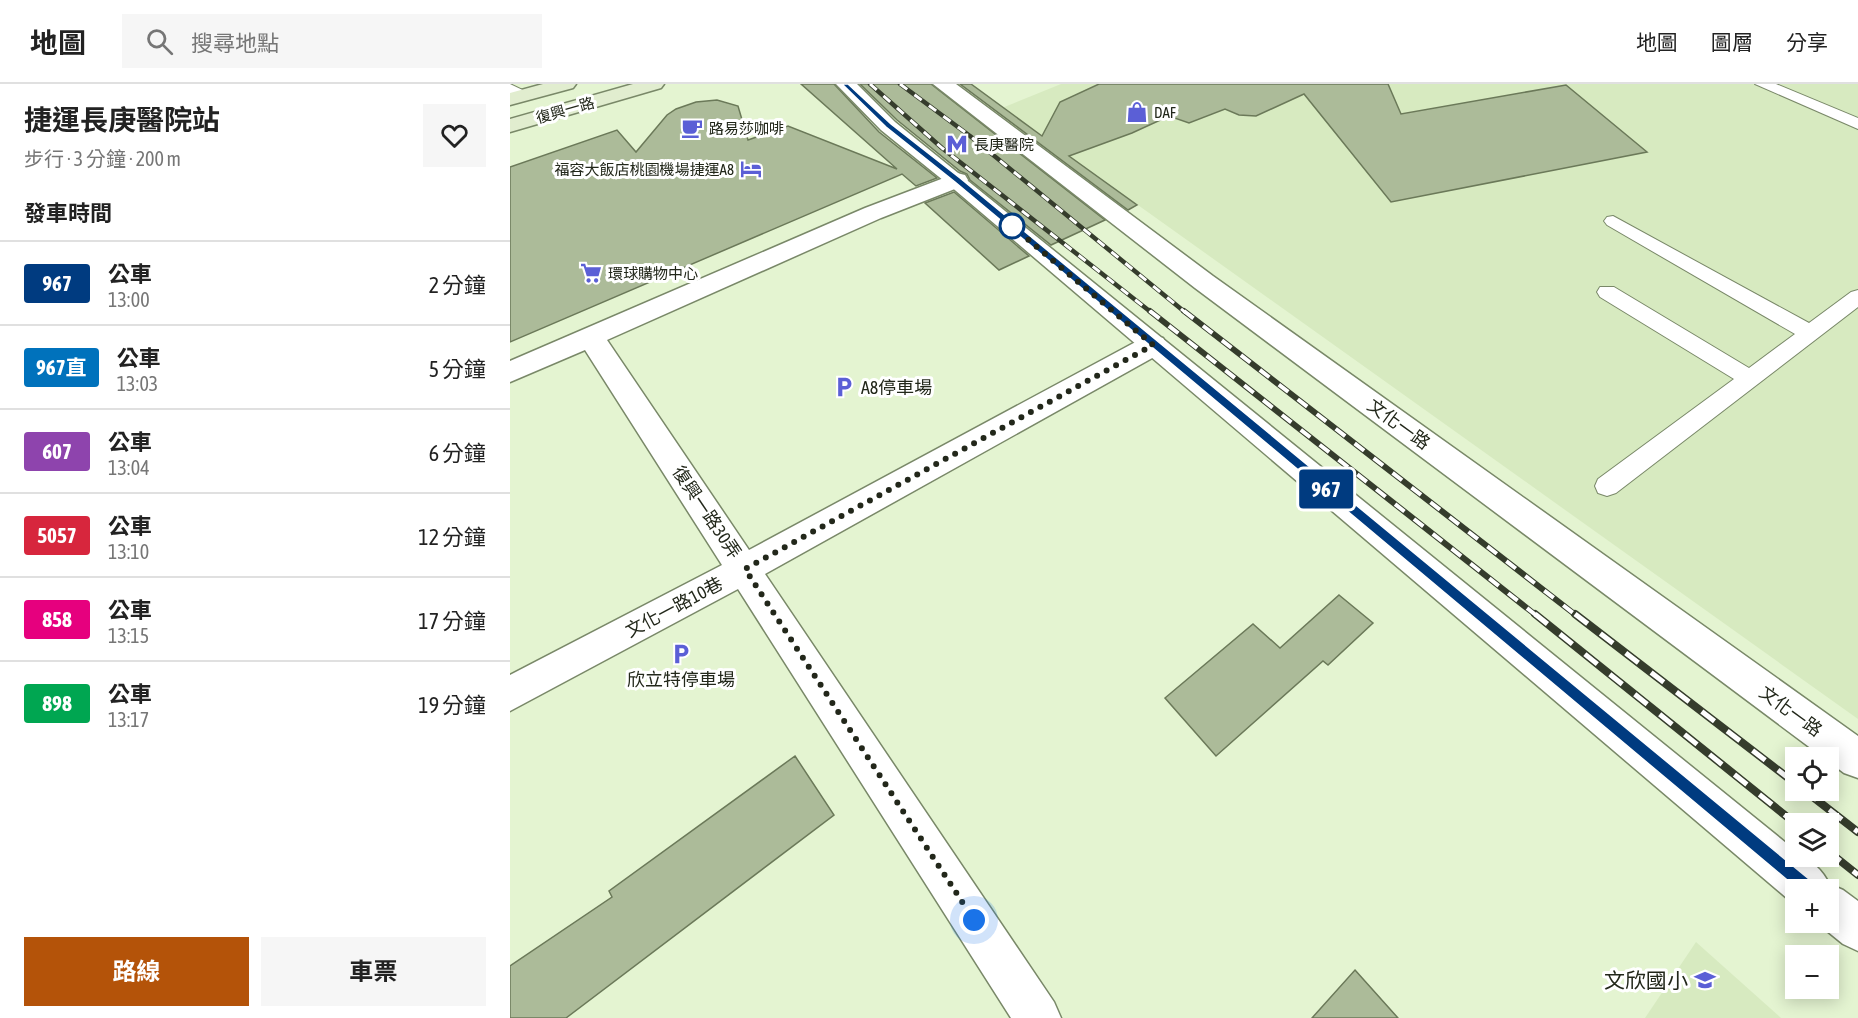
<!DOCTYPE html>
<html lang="zh-TW">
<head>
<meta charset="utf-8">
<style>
	:root { --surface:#fff; --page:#f6f6f6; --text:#222; --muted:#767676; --line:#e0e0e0; --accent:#b45309 }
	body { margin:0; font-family:"Asap Condensed","Noto Sans TC",sans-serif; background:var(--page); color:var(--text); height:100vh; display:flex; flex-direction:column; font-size:22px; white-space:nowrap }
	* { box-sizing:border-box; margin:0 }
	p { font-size:20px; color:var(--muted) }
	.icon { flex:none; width:33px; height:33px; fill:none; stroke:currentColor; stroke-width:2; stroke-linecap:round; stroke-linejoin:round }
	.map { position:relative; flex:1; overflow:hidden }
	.details { display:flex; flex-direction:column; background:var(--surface); width:510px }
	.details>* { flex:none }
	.badge { padding:0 12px; border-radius:4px; font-size:21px; line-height:39px }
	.tools { position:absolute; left:1275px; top:663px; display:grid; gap:12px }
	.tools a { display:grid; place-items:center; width:54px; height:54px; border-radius:0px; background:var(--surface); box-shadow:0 3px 15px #0003; font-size:30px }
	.you { position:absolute; width:30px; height:30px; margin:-15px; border:4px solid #fff; border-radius:50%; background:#1a73e8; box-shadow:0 0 0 9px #1a73e833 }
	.map>.badge { position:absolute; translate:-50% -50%; box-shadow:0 0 0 3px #fff }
	h2 { padding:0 24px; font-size:22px; line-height:54px }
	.round { display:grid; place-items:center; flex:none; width:63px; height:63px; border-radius:0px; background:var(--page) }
	.head { display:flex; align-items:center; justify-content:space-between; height:102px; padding:0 24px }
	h1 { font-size:28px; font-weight:700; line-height:45px }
	.primary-button { display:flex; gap:12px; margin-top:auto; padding:12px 24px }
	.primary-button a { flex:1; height:69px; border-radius:0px; background:var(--accent); color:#fff; font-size:24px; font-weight:700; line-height:69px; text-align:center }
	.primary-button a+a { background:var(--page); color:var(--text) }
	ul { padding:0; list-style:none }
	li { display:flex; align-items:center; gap:18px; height:84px; padding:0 24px; border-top:2px solid var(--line) }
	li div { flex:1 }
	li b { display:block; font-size:22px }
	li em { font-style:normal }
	li .badge { min-width:66px; font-weight:700; text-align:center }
	header { display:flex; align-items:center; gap:36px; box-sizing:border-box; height:84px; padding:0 30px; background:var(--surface); border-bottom:2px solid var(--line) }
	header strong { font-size:28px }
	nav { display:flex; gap:33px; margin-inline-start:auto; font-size:21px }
	.search { width:420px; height:54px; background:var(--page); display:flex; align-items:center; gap:15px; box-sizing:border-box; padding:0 21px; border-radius:0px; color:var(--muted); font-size:22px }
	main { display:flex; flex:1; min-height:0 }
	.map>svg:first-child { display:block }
	.built { fill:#d7eac0 }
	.building { fill:#acbb99; stroke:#6b7959; stroke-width:1.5 }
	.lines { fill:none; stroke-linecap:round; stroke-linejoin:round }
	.service-casing { stroke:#798868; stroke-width:2 }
	.minor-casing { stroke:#798868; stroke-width:3 }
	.tertiary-casing { stroke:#798868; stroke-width:3 }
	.secondary-casing { stroke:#798868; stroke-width:3 }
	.service { fill:#fff; fill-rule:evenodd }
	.minor { fill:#fff; fill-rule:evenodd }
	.tertiary { fill:#fff; fill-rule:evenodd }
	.secondary { fill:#e1edcf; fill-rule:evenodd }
	.rail-far2-casing { stroke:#353c2c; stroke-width:4.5 }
	.rail-far1-casing { stroke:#353c2c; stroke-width:6 }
	.rail-casing { stroke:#353c2c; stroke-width:8 }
	.rail-far2 { stroke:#fff; stroke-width:3; stroke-dasharray:9; stroke-linecap:butt }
	.rail-far1 { stroke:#fff; stroke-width:4; stroke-dasharray:12; stroke-linecap:butt }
	.rail { stroke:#fff; stroke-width:5; stroke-dasharray:16; stroke-linecap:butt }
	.line { fill:#003b80; stroke:#fff; stroke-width:1.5 }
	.walk { stroke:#22271a; stroke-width:6; stroke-dasharray:0 10.8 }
	.stop-dot { fill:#fff; stroke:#003b80; stroke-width:3 }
	.labels { text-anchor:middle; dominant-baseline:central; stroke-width:6; stroke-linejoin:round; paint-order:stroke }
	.far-street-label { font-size:15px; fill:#22271a; stroke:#fff }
	.far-poi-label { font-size:15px; fill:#22271a; stroke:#fff; text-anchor:start }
	.poi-label { font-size:18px; fill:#22271a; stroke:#fff; text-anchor:start }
	.street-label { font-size:18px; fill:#22271a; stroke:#fff }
	.near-poi-label { font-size:21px; fill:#22271a; stroke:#fff; text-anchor:end }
</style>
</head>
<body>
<header>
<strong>地圖</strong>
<div class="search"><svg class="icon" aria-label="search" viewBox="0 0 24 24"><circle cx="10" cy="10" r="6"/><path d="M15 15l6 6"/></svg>搜尋地點</div>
<nav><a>地圖</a><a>圖層</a><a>分享</a></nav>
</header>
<main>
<section class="details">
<div class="head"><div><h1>捷運長庚醫院站</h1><p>步行 · 3 分鐘 · 200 m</p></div><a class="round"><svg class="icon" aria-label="heart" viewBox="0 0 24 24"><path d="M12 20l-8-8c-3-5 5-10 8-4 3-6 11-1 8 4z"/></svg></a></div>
<h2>發車時間</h2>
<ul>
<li><span class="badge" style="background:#003b80;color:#fff">967</span><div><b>公車</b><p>13:00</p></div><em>2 分鐘</em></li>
<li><span class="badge" style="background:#0072bc;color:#fff">967直</span><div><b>公車</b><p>13:03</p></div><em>5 分鐘</em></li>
<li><span class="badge" style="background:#8e44ad;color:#fff">607</span><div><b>公車</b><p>13:04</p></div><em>6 分鐘</em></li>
<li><span class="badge" style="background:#d7263d;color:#fff">5057</span><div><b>公車</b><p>13:10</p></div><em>12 分鐘</em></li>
<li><span class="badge" style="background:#e6007e;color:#fff">858</span><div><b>公車</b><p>13:15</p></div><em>17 分鐘</em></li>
<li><span class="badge" style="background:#00a651;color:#fff">898</span><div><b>公車</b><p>13:17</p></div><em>19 分鐘</em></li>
</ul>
<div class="primary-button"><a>路線</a><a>車票</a></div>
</section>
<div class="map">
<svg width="1348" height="934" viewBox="0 0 1348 934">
	<rect width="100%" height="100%" fill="#e4f4d1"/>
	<g class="built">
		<polygon points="551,0 1348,0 1348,635 492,24"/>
		<polygon points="1186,858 1271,934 1135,934"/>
	</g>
	<g class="building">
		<polygon points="291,0 324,0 369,48 427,94 406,102 392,90 0,258 0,83 107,46 126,68 157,31 166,25 186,18 207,16 228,22 238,56 278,42 387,85"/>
		<polygon points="350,0 421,0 595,136 541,161 460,96 457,90 450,87 387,36"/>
		<polygon points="450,0 461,0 532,52 550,18 589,0 878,0 891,30 1056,1 1137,68 881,118 794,10 746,32 729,31 715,25 679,39 659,32 622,49 559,72 627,121 618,126"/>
		<polygon points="444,108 519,172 489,186 415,119"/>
		<polygon points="829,511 863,539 818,581 813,577 706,672 655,614 743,540 770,564"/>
		<polygon points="285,672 324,731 56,934 0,934 0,882 102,813 99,807"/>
		<polygon points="845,886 888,934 802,934"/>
	</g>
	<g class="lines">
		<defs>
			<g id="service">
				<polygon points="0,0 23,11 15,16 0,10"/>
				<polygon points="1245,0 1266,0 1348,34 1348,45"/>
				<polygon points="1103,132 1299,239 1341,208 1348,206 1348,223 1106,409 1097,412 1088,409 1085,402 1088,395 1224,295 1090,213 1087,208 1090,203 1104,203 1239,284 1285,250 1097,141 1094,137 1097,133"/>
			</g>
			<polygon id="minor" points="447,89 455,91 458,96 455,101 371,134 97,256 239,466 633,254 643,252 653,254 657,261 653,268 255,490 544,918 551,934 501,934 228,505 0,627 0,591 212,481 75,266 0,298 0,277 355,124"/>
			<g id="tertiary">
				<path d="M 326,0 L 347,0 L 385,38 L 1286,767 L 1286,772 C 1299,772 1314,788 1319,800 L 1333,806 L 1348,817 L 1348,867 L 1333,860 L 1306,838 L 1318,838 L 1318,806 L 1286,806 L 1285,821 L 439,101 L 371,46 Z"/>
				<polygon points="423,0 446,0 703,192 1348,652 1348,694 1334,689 1318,677 1318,674 1314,674 685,204"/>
			</g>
			<g id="secondary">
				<polygon points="33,0 66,0 63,4 0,21 0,9"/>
				<polygon points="123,0 154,0 151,4 0,48 0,35"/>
			</g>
		</defs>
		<use href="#service" class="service-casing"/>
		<use href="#minor" class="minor-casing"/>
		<use href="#tertiary" class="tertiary-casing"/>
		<use href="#secondary" class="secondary-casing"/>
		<use href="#service" class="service"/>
		<use href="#minor" class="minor"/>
		<use href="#tertiary" class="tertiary"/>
		<use href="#secondary" class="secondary"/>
		<defs>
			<g id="rail-far2">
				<polyline points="360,0 432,64 642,229"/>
				<polyline points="390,0 460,52 676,229"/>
			</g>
			<g id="rail-far1">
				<polyline points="640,227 1027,532"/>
				<polyline points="674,227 1067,532"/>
			</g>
			<g id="rail">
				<polyline points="1025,530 1286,740"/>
				<polyline points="1065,530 1286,700"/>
				<polyline points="1294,706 1348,748"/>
				<polyline points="1318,767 1348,791"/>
			</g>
		</defs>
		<use href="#rail-far2" class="rail-far2-casing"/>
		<use href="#rail-far1" class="rail-far1-casing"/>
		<use href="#rail" class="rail-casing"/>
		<use href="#rail-far2" class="rail-far2"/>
		<use href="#rail-far1" class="rail-far1"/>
		<use href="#rail" class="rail"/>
	</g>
	<polygon class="line" points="332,0 338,0 381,40 450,94 1305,800 1307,806 1305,811 1300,813 1295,811 445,98 376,43"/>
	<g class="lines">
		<polyline class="walk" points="464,836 235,485 643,261 502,142"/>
	</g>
	<defs>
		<symbol id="shop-bare" viewBox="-9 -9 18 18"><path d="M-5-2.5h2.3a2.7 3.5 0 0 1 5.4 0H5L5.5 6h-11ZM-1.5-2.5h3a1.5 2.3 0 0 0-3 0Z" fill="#5b5fd6" stroke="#fff" stroke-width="2.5" paint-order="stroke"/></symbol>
		<symbol id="cafe-bare" viewBox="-9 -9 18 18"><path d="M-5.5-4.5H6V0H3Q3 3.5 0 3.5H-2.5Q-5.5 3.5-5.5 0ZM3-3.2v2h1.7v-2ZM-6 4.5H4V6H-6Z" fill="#5b5fd6" stroke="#fff" stroke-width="2.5" paint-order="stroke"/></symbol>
		<symbol id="metro-bare" viewBox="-9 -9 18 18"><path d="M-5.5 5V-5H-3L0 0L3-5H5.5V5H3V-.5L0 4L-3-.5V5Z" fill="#5b5fd6" stroke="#fff" stroke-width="2.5" paint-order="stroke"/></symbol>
		<symbol id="hotel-bare" viewBox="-9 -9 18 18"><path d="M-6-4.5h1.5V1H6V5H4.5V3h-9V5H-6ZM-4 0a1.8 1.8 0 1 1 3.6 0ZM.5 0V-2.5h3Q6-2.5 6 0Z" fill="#5b5fd6" stroke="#fff" stroke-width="2.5" paint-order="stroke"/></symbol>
		<symbol id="supermarket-bare" viewBox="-9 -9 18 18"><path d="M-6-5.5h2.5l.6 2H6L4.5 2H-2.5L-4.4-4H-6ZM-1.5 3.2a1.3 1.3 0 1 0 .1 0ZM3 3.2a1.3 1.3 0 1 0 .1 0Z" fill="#5b5fd6" stroke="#fff" stroke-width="2.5" paint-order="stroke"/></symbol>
		<symbol id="parking-bare" viewBox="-9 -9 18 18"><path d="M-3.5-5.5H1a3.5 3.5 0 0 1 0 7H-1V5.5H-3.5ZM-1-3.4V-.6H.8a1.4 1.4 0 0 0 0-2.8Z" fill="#5b5fd6" stroke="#fff" stroke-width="2.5" paint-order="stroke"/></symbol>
		<symbol id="school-bare" viewBox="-9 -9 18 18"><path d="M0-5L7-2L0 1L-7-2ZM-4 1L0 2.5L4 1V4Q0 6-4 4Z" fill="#5b5fd6" stroke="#fff" stroke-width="2.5" paint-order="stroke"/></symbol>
	</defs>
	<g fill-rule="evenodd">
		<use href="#shop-bare" x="612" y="13" width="30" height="30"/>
		<use href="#cafe-bare" x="167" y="29" width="30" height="30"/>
		<use href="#metro-bare" x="432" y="45" width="30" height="30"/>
		<use href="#hotel-bare" x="226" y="70" width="30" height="30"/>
		<use href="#supermarket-bare" x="66" y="174" width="30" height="30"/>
		<use href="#parking-bare" x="319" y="288" width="30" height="30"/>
		<use href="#parking-bare" x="156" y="555" width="30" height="30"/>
		<use href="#school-bare" x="1180" y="881" width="30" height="30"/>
	</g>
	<circle class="stop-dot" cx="502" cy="142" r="12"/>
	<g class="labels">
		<g class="far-street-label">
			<text transform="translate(55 26) rotate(-16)">復興一路</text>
		</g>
		<g class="far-poi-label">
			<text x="644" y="28">DAF</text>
			<text x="199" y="44">路易莎咖啡</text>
			<text x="464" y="60">長庚醫院</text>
			<text x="224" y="85" text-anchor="end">福容大飯店桃園機場捷運A8</text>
			<text x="98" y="189">環球購物中心</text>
		</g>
		<g class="poi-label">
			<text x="351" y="303">A8停車場</text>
			<text x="171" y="595" text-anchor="middle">欣立特停車場</text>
		</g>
		<g class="street-label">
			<text transform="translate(889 340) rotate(36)">文化一路</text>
			<text transform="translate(197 428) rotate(56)">復興一路30弄</text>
			<text transform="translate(164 523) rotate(-28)">文化一路10巷</text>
			<text transform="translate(1281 627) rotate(36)">文化一路</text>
		</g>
		<g class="near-poi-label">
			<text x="1178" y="896">文欣國小</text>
		</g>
	</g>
</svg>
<div class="tools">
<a><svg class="icon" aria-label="locate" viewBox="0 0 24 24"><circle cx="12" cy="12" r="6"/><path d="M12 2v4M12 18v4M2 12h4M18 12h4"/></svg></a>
<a><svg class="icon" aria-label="layers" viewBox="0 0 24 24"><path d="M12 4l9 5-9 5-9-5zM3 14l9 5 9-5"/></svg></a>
<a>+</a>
<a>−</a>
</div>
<div class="you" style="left:464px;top:836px"></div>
<b class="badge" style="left:816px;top:405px;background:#003b80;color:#fff">967</b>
</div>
</main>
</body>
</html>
